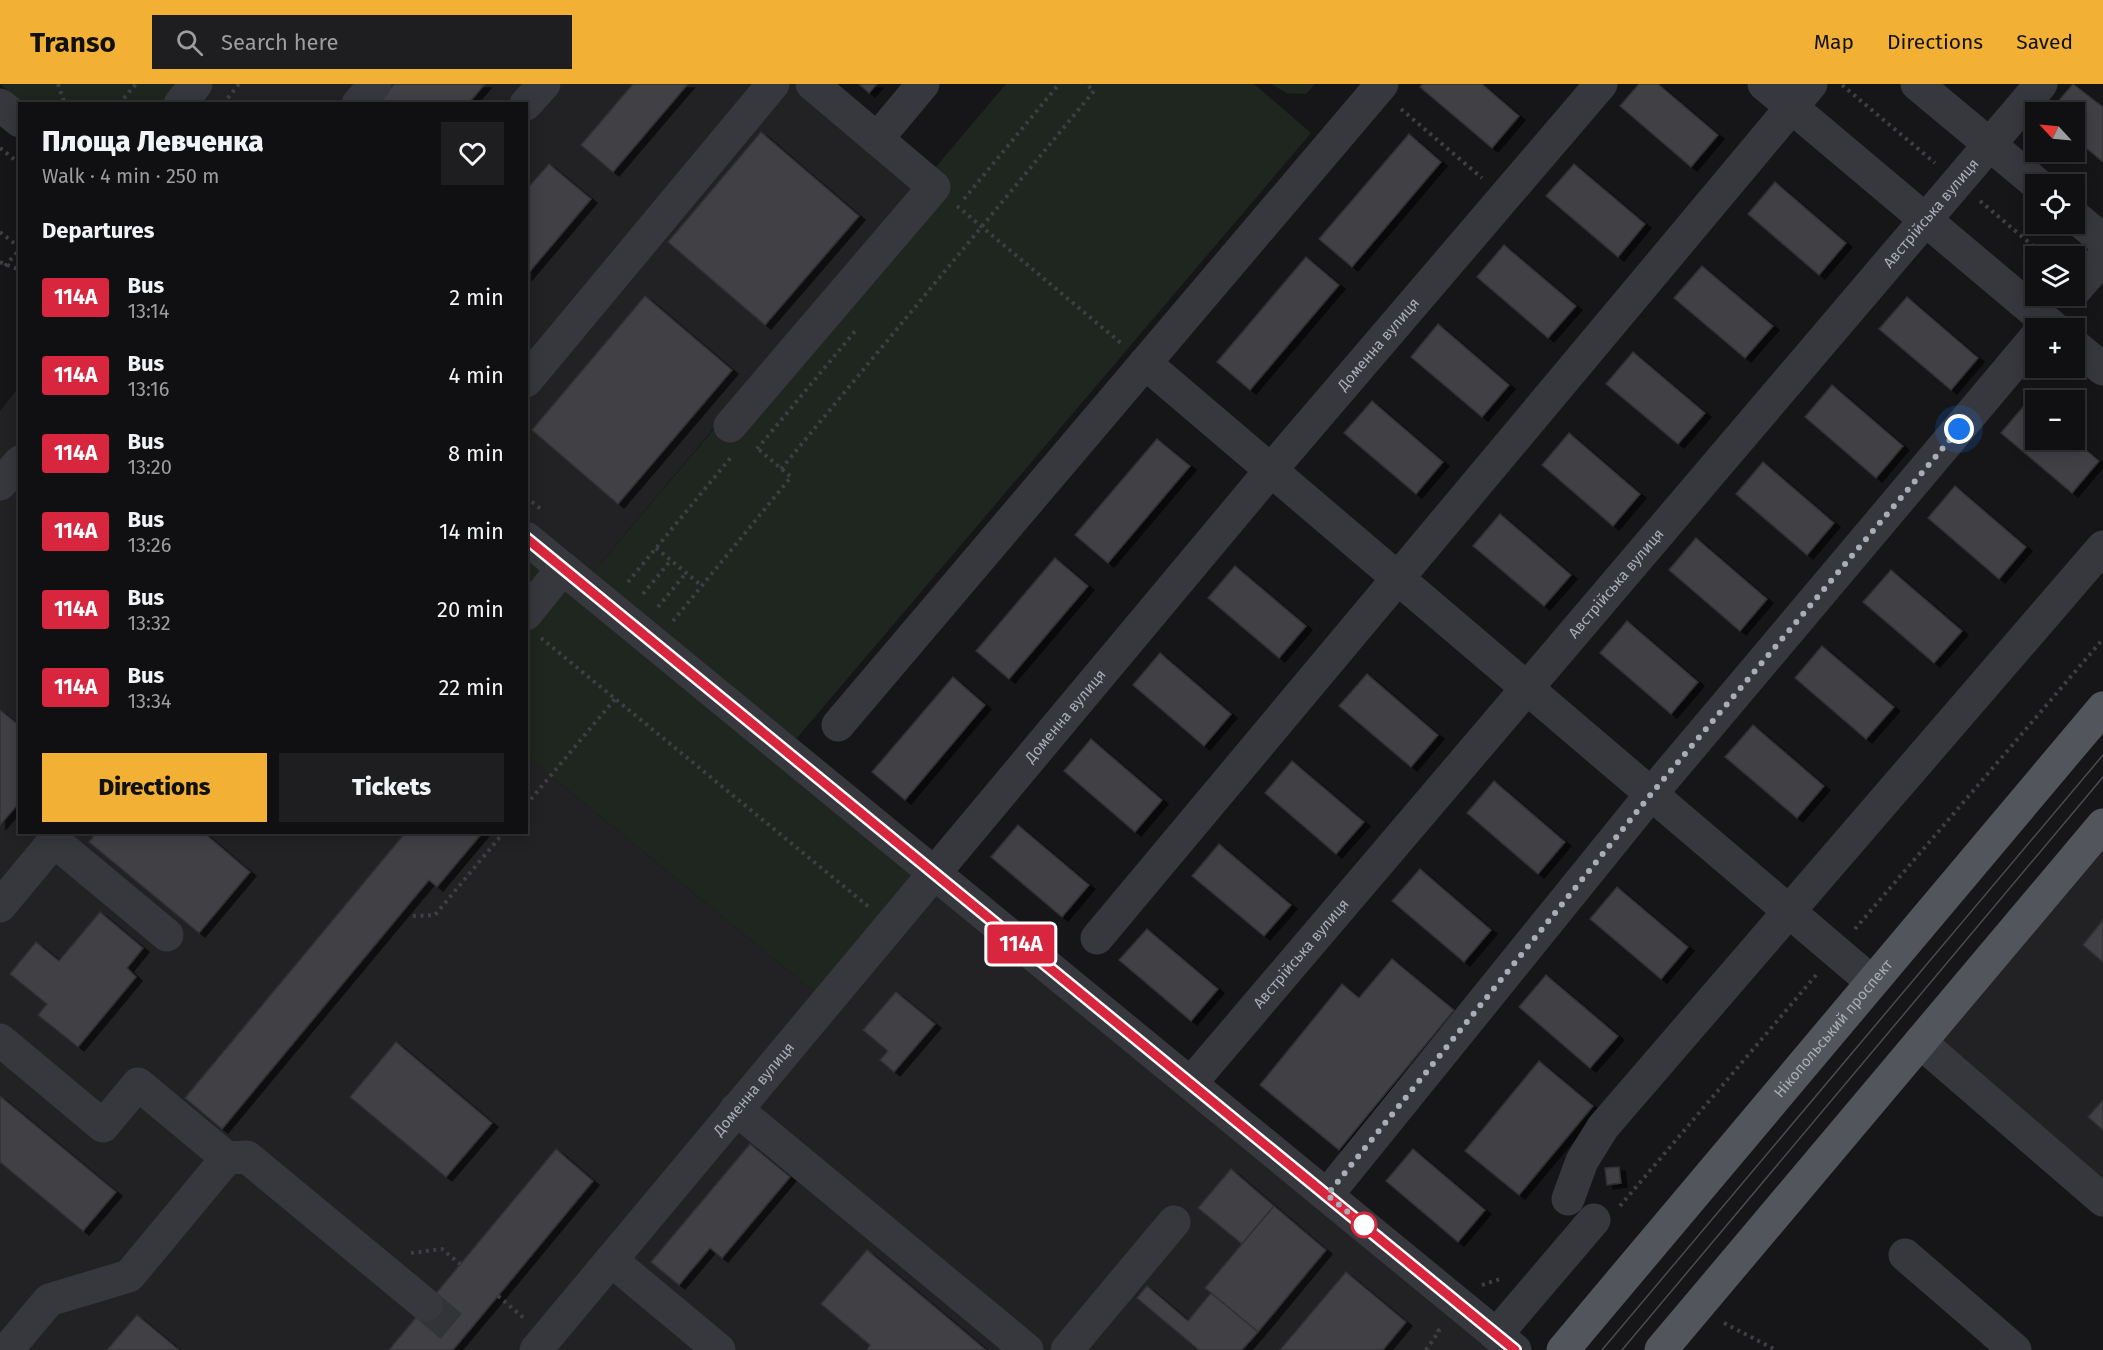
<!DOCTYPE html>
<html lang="en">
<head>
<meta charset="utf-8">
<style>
	:root { --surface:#101012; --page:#1e1e20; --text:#f1f3f6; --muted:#9c9d9f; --line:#303032; --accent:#f2b134 }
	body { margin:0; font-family:"Fira Sans",sans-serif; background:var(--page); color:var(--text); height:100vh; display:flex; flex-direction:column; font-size:22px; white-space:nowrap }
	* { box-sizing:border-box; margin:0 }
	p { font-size:20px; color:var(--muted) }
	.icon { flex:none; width:33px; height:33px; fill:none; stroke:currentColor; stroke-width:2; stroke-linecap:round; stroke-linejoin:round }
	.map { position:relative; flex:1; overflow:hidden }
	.panel { position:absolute; left:18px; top:18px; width:510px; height:732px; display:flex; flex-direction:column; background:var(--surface); border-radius:0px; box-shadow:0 3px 15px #0003,0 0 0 2px var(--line) }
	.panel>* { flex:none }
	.badge { padding:0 12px; border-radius:4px; font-size:21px; line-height:39px }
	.needle { width:39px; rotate:296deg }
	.buttons { position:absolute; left:2025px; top:18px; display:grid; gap:12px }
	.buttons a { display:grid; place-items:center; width:60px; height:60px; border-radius:0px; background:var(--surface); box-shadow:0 3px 15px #0003,0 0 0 2px var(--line); font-size:30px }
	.you { position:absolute; width:30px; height:30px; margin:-15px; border:4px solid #fff; border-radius:50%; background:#1a73e8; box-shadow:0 0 0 9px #1a73e833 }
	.map>.badge { position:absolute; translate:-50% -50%; box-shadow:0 0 0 3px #fff }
	h2 { padding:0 24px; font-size:22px; line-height:54px }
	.round { display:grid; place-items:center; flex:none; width:63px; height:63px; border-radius:0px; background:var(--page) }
	.overview { display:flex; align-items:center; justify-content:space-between; height:102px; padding:0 24px }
	h1 { font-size:28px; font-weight:800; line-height:45px }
	.action { display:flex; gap:12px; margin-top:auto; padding:12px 24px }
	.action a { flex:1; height:69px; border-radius:0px; background:var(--accent); color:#111; font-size:24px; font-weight:800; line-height:69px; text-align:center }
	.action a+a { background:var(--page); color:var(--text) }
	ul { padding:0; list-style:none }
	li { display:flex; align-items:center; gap:18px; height:78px; padding:0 24px }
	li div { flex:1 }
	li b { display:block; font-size:22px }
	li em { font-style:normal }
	li .badge { min-width:66px; font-weight:700; text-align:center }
	header { display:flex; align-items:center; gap:36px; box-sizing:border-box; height:84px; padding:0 30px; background:var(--accent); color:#111 }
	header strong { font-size:28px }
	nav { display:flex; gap:33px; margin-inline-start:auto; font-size:21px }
	.search { width:420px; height:54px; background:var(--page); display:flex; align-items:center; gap:15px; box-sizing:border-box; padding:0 21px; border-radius:0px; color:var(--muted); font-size:22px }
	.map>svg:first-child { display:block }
	.built { fill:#222225 }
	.green { fill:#1e261f }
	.building { fill:#404145; stroke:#303034; stroke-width:1.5; filter:url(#shadow) }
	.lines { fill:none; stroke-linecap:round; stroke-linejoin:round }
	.minor-tunnel { stroke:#333438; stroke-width:33; stroke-dasharray:33 16; stroke-linecap:butt }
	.path { stroke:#3d3f44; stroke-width:4; stroke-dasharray:3 4.5; stroke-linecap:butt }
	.minor { stroke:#37383d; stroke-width:33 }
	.major { stroke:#53555c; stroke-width:33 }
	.tram { stroke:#4a4c52; stroke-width:1.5 }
	.line-casing { stroke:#fff; stroke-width:14 }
	.line { stroke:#d7263d; stroke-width:9 }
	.walk { stroke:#a8adb8; stroke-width:6; stroke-dasharray:0 10.8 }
	.stop-dot { fill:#fff; stroke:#d7263d; stroke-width:3 }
	.labels { text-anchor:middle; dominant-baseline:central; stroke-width:5; stroke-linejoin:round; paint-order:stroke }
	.street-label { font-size:15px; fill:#a8adb8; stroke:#111113 }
</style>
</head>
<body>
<header>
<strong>Transo</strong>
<div class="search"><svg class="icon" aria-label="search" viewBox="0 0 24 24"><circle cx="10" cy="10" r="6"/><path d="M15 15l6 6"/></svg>Search here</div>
<nav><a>Map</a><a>Directions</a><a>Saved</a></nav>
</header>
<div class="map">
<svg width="2103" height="1266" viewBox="0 0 2103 1266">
	<defs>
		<filter id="shadow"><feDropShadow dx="6" dy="4" stdDeviation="0" flood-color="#0009"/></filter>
	</defs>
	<rect width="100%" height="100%" fill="#161618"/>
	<g class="built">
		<polygon points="196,0 812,0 924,94 588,494 527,443 526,20 180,20"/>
		<polygon points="19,303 20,748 526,748 527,672 818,911 522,1266 0,1266 0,327"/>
		<polygon points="2103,760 2103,1099 1938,957"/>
		<polygon points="935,801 1501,1266 549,1266"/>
	</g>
	<g class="green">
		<polygon points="0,0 196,0 180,20 22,19"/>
		<polygon points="1006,0 1254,0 1311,49 791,661 588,494"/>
		<polygon points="1271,0 1315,0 1306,10 1287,9"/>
		<polygon points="526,466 919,788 818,911 527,672"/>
	</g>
	<g class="building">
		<polygon points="394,0 485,0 468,20 377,20"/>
		<polygon points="633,0 688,0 613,88 581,61"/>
		<polygon points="859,0 877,0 869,9"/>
		<polygon points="1423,0 1482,0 1519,32 1492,64 1420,3"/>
		<polygon points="1639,0 1658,0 1718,51 1691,83 1620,22"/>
		<polygon points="2073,0 2103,23 2103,78 2074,54 2074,28 2049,28"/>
		<polygon points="761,48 859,132 765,241 668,158"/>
		<polygon points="1409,50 1441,78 1352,183 1319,155"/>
		<polygon points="549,80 591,115 526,192 526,106"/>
		<polygon points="1574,80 1645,140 1618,173 1546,112"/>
		<polygon points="1775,98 1846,159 1819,191 1748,130"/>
		<polygon points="1504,161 1576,222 1548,254 1477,193"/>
		<polygon points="1306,173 1339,201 1250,306 1217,278"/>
		<polygon points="1702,182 1773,242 1745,274 1674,214"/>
		<polygon points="645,212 732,286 618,420 532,346"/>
		<polygon points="1907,213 1978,274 1951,306 1879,245"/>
		<polygon points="1438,240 1509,301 1482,333 1411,273"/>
		<polygon points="1633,268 1705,329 1678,360 1606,300"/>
		<polygon points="1832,301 1903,362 1876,394 1805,333"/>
		<polygon points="1372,317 1443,378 1416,410 1344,349"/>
		<polygon points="2028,317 2036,323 2036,356 2074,356 2099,377 2072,409 2001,349"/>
		<polygon points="1569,349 1640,410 1613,442 1542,381"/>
		<polygon points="1157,355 1190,382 1108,479 1075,451"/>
		<polygon points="1763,378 1834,439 1807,471 1736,410"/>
		<polygon points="1955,402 2026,463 1999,495 1928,434"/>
		<polygon points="1500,430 1571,491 1544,522 1473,462"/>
		<polygon points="1696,454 1767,515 1740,547 1669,486"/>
		<polygon points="1055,474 1088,502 1009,595 976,567"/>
		<polygon points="1235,482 1306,542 1279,574 1208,514"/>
		<polygon points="1891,486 1962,547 1934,579 1863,518"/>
		<polygon points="1627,537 1698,598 1671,630 1600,569"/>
		<polygon points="1822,562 1894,623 1866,655 1795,594"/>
		<polygon points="1160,569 1231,630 1204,662 1133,601"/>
		<polygon points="1367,590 1438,651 1411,683 1339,622"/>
		<polygon points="953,593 985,621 905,716 872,688"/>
		<polygon points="0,626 20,642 20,718 0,741"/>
		<polygon points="1753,641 1824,702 1797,734 1725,673"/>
		<polygon points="1091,655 1162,716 1135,748 1064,687"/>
		<polygon points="1292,677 1364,738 1336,770 1265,709"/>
		<polygon points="1494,697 1565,758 1538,790 1467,729"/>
		<polygon points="1018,741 1089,801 1062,833 991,773"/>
		<polygon points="97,748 203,748 250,788 199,849 89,758"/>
		<polygon points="406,748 483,748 437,803 429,796 222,1045 185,1014"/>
		<polygon points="1219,760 1291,821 1264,852 1192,792"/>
		<polygon points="1420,785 1491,846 1464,878 1392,817"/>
		<polygon points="1617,803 1688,863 1661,895 1590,835"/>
		<polygon points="100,828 143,864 127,884 136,893 78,963 38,931 47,920 10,890 36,858 59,877"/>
		<polygon points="2103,836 2103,878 2083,861"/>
		<polygon points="1147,845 1218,905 1191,937 1119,876"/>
		<polygon points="1392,875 1454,926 1339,1066 1260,1001 1342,900 1359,914"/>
		<polygon points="1546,891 1618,952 1590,984 1519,923"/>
		<polygon points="896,908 935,940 894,988 880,976 888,967 863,946"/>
		<polygon points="396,958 492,1039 446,1093 350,1013"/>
		<polygon points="1539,977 1593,1022 1519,1111 1465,1067"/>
		<polygon points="0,1012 116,1108 83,1147 0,1078"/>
		<polygon points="2103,1016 2103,1046 2088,1033"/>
		<polygon points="750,1060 790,1093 722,1174 710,1164 679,1201 651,1178"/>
		<polygon points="556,1065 593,1097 498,1212 453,1266 389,1266"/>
		<polygon points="1413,1065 1485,1126 1458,1158 1386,1097"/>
		<polygon points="1619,1083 1621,1099 1607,1101 1605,1084"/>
		<polygon points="1231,1085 1274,1122 1242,1160 1198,1124"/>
		<polygon points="1274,1122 1326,1166 1258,1248 1205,1204"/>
		<polygon points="867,1166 986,1266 867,1266 870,1261 821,1220"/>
		<polygon points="1346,1188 1406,1238 1383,1266 1280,1266"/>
		<polygon points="1147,1202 1188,1237 1211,1209 1258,1248 1242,1266 1199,1266 1137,1214"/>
		<polygon points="137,1231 179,1266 107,1266"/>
	</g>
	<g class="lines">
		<polyline class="minor-tunnel" points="426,1221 464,1253"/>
		<g class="path">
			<polyline points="58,0 65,20"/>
			<polyline points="1842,1 1935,79"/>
			<polyline points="119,20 136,0"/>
			<polyline points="223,20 239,0"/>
			<polyline points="1401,25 1482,94"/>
			<polyline points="0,64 20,80"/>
			<polyline points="964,115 1059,0"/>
			<polyline points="1980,117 2045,172"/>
			<polyline points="957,122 1122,260"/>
			<polyline points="0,148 20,164"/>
			<polyline points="0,178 20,186"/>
			<polyline points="5,182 20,165"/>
			<polyline points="757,365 856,246"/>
			<polyline points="781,385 1094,7 1086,0"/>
			<polyline points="526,413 542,426"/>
			<polyline points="656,464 702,502"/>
			<polyline points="628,498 732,372"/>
			<polyline points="643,510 671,476"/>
			<polyline points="658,523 686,489"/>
			<polyline points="673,537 791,393 756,363"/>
			<polyline points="541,554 869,823"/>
			<polyline points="526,721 615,615"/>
			<polyline points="413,832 435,831 504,748"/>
			<polyline points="1855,845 2103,555"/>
			<polyline points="1620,1122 1817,890"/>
			<polyline points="411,1169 442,1165 460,1180"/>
			<polyline points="1482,1201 1503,1194"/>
			<polyline points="498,1212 525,1235"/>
			<polyline points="1724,1239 1776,1266"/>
			<polyline points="1426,1266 1439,1247 1434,1242"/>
		</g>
		<g class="minor">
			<polyline points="1764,0 2054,244"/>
			<polyline points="1917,0 2037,100"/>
			<polyline points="180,20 196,0"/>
			<polyline points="358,20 375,0"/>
			<polyline points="526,20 544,0"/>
			<polyline points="0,21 20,37"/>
			<polyline points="877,55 923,0"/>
			<polyline points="2074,132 2103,156"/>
			<polyline points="2074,207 2103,174"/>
			<polyline points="2074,261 2103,285"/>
			<polyline points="1145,279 1872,898"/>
			<polyline points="526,297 773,0"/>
			<polyline points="730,342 934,103 812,0"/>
			<polyline points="0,400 20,378"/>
			<polyline points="526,454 1515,1266"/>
			<polyline points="526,530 563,484"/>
			<polyline points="838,641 1382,0"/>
			<polyline points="0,822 54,757 167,851"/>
			<polyline points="1097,854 1811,0"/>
			<polyline points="0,956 103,1042 138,1000 227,1074 247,1073 426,1221"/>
			<polyline points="1920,958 2103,1116"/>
			<path id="s1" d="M 1191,999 L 2041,0"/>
			<polyline points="736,1025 1027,1266"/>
			<polyline points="1327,1111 1652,709 2036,253"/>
			<polyline points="1568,1115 1582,1077 1603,1043 2103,463"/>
			<polyline points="1905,1171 2015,1266"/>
			<polyline points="611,1176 719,1266"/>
			<polyline points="1496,1251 1594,1136"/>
			<polyline points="7,1266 49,1216 129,1192 227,1074"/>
			<path id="s2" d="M 536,1266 L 1271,386 L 1601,0"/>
			<polyline points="1067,1266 1174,1138"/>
		</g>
		<g class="major">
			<path id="s3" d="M 1563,1266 L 2103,624"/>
			<polyline points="1661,1266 2103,741"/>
		</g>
		<g class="tram">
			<polyline points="1602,1266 2103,671"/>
			<polyline points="1622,1266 2103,693"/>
		</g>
	</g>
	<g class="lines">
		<defs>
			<polyline id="line" points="526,454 1515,1266"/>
		</defs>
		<use href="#line" class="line-casing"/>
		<use href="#line" class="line"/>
		<polyline class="walk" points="1364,1141 1327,1111 1652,709 1959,345"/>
	</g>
	<circle class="stop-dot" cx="1364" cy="1141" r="12"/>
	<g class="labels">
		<g class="street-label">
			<text stroke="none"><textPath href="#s1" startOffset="1142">Австрійська вулиця</textPath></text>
			<text stroke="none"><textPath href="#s2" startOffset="1312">Доменна вулиця</textPath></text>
			<text stroke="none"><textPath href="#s1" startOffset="656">Австрійська вулиця</textPath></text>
			<text stroke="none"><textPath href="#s2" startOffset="826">Доменна вулиця</textPath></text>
			<text stroke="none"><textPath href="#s1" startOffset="170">Австрійська вулиця</textPath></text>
			<text stroke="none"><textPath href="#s3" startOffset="420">Нікопольський проспект</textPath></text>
			<text stroke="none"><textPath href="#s2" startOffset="340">Доменна вулиця</textPath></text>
		</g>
	</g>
</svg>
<div class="buttons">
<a><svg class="needle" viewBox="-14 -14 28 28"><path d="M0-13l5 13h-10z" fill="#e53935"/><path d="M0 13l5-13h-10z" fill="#9c9d9f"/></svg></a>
<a><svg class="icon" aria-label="locate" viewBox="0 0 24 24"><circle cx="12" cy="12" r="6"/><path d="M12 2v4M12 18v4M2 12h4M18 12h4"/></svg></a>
<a><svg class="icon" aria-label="layers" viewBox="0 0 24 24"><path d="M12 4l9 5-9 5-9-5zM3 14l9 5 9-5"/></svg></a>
<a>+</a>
<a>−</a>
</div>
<div class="you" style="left:1959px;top:345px"></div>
<b class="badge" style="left:1021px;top:860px;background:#d7263d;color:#fff">114А</b>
<section class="panel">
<div class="overview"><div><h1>Площа Левченка</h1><p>Walk · 4 min · 250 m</p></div><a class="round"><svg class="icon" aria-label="heart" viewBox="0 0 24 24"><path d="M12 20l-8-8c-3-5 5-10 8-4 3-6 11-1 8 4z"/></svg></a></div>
<h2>Departures</h2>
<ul>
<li><span class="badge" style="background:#d7263d;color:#fff">114А</span><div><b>Bus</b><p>13:14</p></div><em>2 min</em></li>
<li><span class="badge" style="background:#d7263d;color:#fff">114А</span><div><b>Bus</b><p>13:16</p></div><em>4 min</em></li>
<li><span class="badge" style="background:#d7263d;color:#fff">114А</span><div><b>Bus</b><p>13:20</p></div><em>8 min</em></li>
<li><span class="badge" style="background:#d7263d;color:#fff">114А</span><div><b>Bus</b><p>13:26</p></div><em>14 min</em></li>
<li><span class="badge" style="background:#d7263d;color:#fff">114А</span><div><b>Bus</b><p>13:32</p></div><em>20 min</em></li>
<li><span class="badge" style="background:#d7263d;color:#fff">114А</span><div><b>Bus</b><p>13:34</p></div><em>22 min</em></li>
</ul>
<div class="action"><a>Directions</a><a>Tickets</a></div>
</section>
</div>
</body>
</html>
